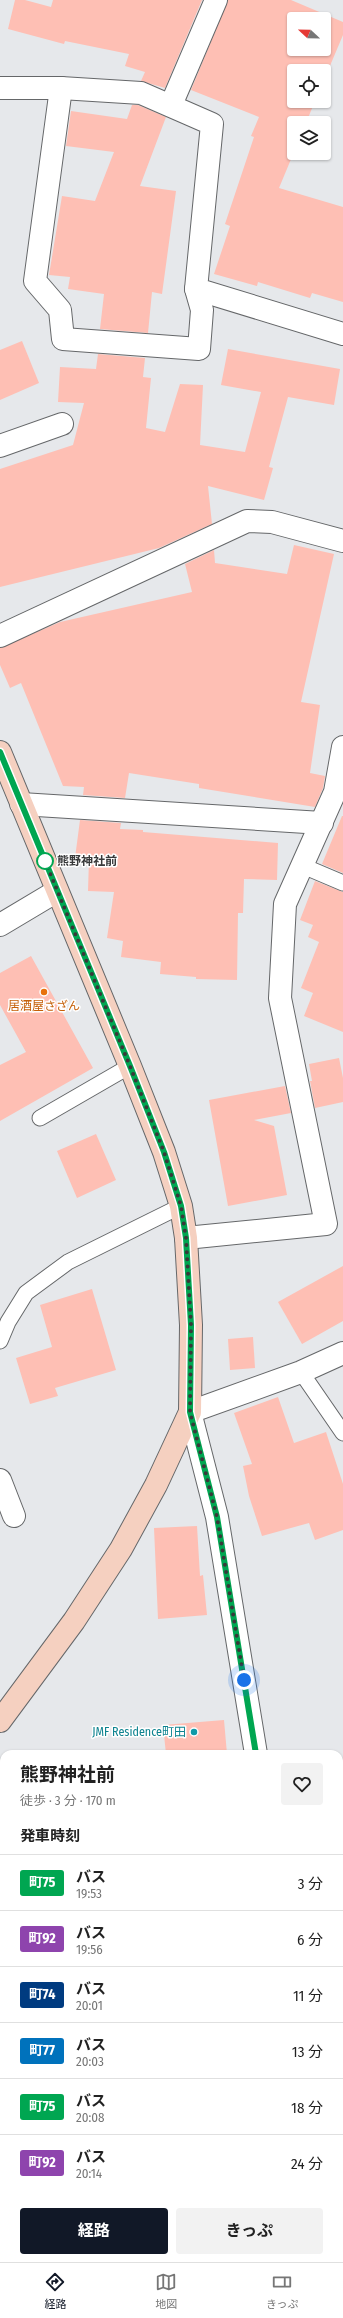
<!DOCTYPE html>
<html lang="ja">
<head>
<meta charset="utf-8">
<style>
	:root { --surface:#fff; --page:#f2f2f2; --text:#222; --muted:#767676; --line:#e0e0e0; --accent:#111827 }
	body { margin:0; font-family:"Fira Sans Condensed","Noto Sans JP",sans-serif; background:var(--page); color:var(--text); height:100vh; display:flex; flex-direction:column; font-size:15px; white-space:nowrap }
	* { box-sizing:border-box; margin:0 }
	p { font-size:13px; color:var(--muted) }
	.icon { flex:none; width:22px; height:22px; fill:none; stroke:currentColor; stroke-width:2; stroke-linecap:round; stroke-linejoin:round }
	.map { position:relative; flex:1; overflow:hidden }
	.drawer { position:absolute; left:0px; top:1750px; width:343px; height:512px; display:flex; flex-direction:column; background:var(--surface); border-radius:12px 12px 0 0; box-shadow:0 1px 3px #0004 }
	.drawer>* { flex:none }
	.badge { padding:0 8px; border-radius:3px; font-size:14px; line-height:26px }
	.needle { width:26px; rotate:292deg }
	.fabs { position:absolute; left:287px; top:12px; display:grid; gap:8px }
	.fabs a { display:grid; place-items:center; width:44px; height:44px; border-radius:4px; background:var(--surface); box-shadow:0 1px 3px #0004; font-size:20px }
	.you { position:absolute; width:20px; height:20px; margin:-10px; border:3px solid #fff; border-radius:50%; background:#1a73e8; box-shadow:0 0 0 6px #1a73e833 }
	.map>.badge { position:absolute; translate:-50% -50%; box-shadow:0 0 0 2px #fff }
	h2 { padding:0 20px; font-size:15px; line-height:36px }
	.round { display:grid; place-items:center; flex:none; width:42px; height:42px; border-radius:4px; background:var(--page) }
	.summary { display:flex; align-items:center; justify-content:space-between; height:68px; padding:0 20px }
	h1 { font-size:19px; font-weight:700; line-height:30px }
	.cta { display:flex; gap:8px; margin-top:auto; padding:8px 20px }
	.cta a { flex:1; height:46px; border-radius:4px; background:var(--accent); color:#fff; font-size:16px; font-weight:700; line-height:46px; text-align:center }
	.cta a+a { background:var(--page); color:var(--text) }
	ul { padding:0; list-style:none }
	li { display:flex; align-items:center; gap:12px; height:56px; padding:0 20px; border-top:1px solid var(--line) }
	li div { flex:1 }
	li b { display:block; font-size:15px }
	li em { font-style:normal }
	li .badge { min-width:44px; font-weight:700; text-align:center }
	.tabs { display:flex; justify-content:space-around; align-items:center; height:56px; border-top:1px solid var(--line); background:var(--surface); font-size:11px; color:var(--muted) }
	.tabs a { display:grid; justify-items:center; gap:2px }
	.tabs .current { color:var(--accent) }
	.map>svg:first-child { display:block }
	.building { fill:#febfb4; fill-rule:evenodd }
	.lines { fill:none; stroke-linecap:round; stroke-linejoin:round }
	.service-casing { stroke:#656769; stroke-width:17 }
	.minor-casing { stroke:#656769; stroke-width:24 }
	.tertiary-casing { stroke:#656769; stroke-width:24 }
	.secondary-casing { stroke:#656769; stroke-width:24 }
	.service { stroke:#fff; stroke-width:15 }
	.minor { stroke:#fff; stroke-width:22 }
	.tertiary { stroke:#fff; stroke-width:22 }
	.secondary { stroke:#f5d0c0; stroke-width:22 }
	.line-casing { stroke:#fff; stroke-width:9 }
	.line { stroke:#00a651; stroke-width:6 }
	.walk { stroke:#38393a; stroke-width:4; stroke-dasharray:0 7.2 }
	.stop-dot { fill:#fff; stroke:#00a651; stroke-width:2 }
	.food-dot { fill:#e8710a; stroke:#fff; stroke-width:1.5 }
	.culture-dot { fill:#0f9aa8; stroke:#fff; stroke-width:1.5 }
	.labels { text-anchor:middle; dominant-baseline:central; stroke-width:3; stroke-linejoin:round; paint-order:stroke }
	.stop-label { font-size:12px; font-weight:bold; fill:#38393a; stroke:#fff; text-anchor:start }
	.food-label { font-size:12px; fill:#c56008; stroke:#fff }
	.culture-label { font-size:12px; fill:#0d838f; stroke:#fff; text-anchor:end }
</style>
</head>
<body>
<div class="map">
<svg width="343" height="2262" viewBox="0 0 343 2262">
	<rect width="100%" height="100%" fill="#e6e8eb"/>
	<g class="building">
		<polygon points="15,0 25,0 51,7 53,0 202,0 165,88 141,81 145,72 125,66 129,54 65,41 64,44 8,29"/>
		<path d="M 228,0 L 291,0 L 343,22 L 343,35 L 324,80 L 324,71 L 294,71 L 294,101 L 315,101 L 306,123 L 294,123 L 294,152 L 279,188 L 343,207 L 343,302 L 312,293 L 310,298 L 258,282 L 257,286 L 214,274 L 230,226 L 225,224 L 254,137 L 251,136 L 259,117 L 191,90 ZM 294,19 L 324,19 L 324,49 L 294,49 Z"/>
		<polygon points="132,105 138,105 166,117 140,186 176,191 162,294 152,292 148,333 100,329 104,294 68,289 70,277 49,275 62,196 95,201 114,152 66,146 71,111 127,119"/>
		<polygon points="22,341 39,383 0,400 0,350"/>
		<polygon points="228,349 340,369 334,405 288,397 269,467 273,468 264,500 208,486 212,524 159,548 0,587 0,469 73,445 84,403 58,402 60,367 96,369 98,354 145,358 143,377 151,378 146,428 165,432 180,384 203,385 200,445 245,452 261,392 221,385"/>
		<polygon points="294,545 334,554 301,702 320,705 310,773 325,776 323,788 315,807 199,788 199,784 129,773 125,798 83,795 84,787 63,786 21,683 10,688 0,665 0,648 60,622 192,592 185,564 214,550 215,563 287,574"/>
		<polygon points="342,816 343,816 343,873 322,864"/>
		<polygon points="80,820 121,823 120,829 143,830 143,832 278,843 277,880 244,879 243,913 238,913 237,980 196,979 196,977 160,974 161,962 121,957 123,941 107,938 114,892 88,891 89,859 75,858"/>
		<polygon points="315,881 343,892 343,1032 304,1016 313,993 301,988 319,942 308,937 313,925 300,920"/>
		<polygon points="31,956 93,1068 0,1121 0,1065 26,1052 0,1005 0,973"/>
		<polygon points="339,1058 343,1078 343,1102 315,1108 310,1081 312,1081 309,1064"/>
		<polygon points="285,1086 291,1113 254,1120 274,1126 287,1195 228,1206 209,1100"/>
		<polygon points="96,1134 116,1180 77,1198 57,1151"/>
		<polygon points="343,1266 343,1321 302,1344 278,1302"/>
		<polygon points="92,1289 116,1370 55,1388 58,1396 30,1404 16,1358 52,1347 40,1305"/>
		<polygon points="253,1337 255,1368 230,1370 228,1339"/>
		<polygon points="278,1397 294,1443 326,1432 343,1484 343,1530 315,1540 309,1523 262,1536 249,1496 243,1466 252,1464 234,1413"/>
		<polygon points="197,1526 200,1576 203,1575 207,1615 158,1619 154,1528"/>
		<polygon points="224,1720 227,1754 166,1754 163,1725"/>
	</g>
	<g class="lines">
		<defs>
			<g id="service">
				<polyline points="303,866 343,883"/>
				<polyline points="40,1118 130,1066"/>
				<polyline points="0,1341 8,1322 26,1293 68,1262 181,1206"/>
				<polyline points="301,1372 343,1433"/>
			</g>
			<g id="minor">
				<polyline points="0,88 61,88 141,93 212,124 196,289 343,334"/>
				<polyline points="61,88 35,281 60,310 63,339 199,349 202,310 196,289"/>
				<polyline points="171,105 216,0"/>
				<polyline points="0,446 62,424"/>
				<polyline points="0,636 247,521 272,522 343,541"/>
				<polyline points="21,804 322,823"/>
				<polyline points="0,925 57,891"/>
				<polyline points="186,1238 326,1224 280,998 285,904 335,792 343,747"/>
				<polyline points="190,1412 301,1372 343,1353"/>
				<polyline points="0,1480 14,1516"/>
				<polyline points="339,2064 343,2061"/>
				<polyline points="0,2232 4,2235"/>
				<polyline points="31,2258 36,2262"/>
			</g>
			<g id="tertiary">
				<polyline points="190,1412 217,1517 256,1754"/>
				<polyline points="241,2262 242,2258"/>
			</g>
			<polyline id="secondary" points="0,752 130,1066 164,1152 181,1206 186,1238 191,1325 190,1412 156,1485 121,1549 74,1621 0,1721"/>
		</defs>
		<use href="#service" class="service-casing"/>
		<use href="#minor" class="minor-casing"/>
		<use href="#tertiary" class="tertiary-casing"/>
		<use href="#secondary" class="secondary-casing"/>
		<use href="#service" class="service"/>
		<use href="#minor" class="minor"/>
		<use href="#tertiary" class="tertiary"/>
		<use href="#secondary" class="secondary"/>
	</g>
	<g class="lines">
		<defs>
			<polyline id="line" points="0,752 130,1066 164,1152 181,1206 186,1238 191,1325 190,1412 217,1517 256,1754"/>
		</defs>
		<use href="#line" class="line-casing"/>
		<use href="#line" class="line"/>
		<polyline class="walk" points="45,861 130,1066 164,1152 181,1206 186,1238 191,1325 190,1412 217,1517 244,1680"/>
	</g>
	<circle class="stop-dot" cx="45" cy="861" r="8"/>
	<circle class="food-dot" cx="44" cy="992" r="4"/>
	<circle class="culture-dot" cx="194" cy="1732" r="4"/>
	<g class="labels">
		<g class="stop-label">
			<text x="57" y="861">熊野神社前</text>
		</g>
		<g class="food-label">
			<text x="44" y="1006">居酒屋さざん</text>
		</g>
		<g class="culture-label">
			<text x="186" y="1732">JMF Residence町田</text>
		</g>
	</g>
</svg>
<div class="fabs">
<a><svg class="needle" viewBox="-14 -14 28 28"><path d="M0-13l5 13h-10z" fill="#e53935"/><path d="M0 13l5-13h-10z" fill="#767676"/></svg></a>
<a><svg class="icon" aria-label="locate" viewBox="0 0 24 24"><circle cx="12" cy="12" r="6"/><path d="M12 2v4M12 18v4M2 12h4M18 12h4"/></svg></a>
<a><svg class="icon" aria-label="layers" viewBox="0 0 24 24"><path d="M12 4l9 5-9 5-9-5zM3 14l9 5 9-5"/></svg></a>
</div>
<div class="you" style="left:244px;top:1680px"></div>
<section class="drawer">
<div class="summary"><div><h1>熊野神社前</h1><p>徒歩 · 3 分 · 170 m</p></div><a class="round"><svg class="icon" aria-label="heart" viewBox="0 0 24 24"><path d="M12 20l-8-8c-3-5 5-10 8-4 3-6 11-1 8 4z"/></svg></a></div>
<h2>発車時刻</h2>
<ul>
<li><span class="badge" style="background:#00a651;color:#fff">町75</span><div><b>バス</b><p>19:53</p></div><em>3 分</em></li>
<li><span class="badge" style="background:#8e44ad;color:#fff">町92</span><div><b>バス</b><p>19:56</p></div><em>6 分</em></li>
<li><span class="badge" style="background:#003b80;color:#fff">町74</span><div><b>バス</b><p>20:01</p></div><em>11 分</em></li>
<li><span class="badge" style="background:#0072bc;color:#fff">町77</span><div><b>バス</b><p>20:03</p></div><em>13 分</em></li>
<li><span class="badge" style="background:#00a651;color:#fff">町75</span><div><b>バス</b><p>20:08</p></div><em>18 分</em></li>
<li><span class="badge" style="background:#8e44ad;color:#fff">町92</span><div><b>バス</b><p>20:14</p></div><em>24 分</em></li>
</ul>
<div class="cta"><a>経路</a><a>きっぷ</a></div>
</section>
</div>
<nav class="tabs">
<a class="current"><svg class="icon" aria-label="directions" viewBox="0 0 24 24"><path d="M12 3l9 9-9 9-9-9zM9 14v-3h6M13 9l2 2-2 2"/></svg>経路</a>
<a><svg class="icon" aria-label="map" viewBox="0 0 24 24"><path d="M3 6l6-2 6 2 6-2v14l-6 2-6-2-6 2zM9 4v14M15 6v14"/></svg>地図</a>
<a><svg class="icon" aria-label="tickets" viewBox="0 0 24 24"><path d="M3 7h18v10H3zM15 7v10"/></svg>きっぷ</a>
</nav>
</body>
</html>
